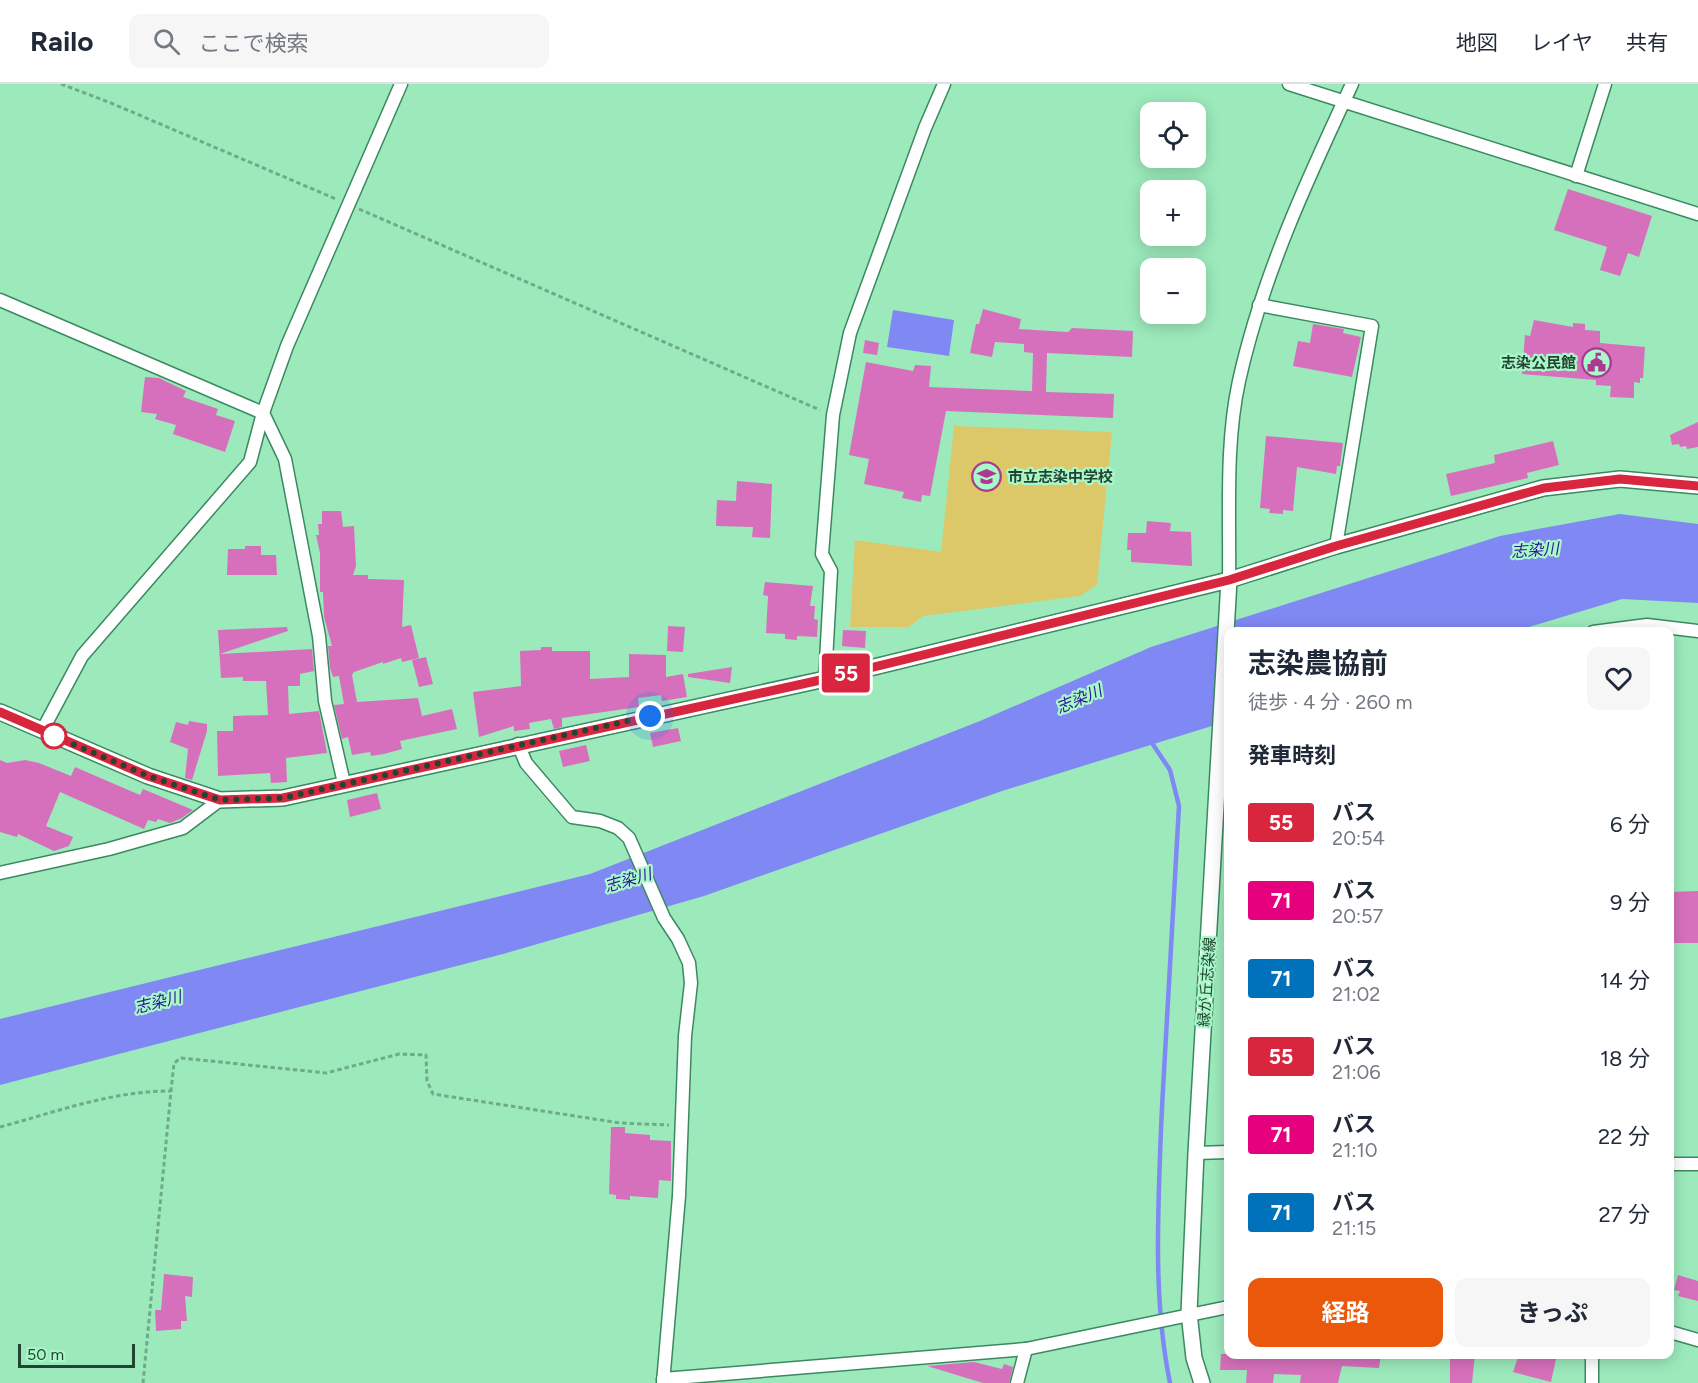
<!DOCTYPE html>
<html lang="ja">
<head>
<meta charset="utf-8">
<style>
	:root { --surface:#fff; --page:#f6f6f7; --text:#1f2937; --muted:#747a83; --line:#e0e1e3; --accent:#ea580c }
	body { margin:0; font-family:Figtree,"Noto Sans JP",sans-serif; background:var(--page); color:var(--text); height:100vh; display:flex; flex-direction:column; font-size:22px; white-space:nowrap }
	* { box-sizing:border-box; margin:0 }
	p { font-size:20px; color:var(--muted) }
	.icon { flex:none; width:33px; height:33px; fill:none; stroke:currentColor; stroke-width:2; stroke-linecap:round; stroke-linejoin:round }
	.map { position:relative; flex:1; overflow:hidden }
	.details { position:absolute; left:1224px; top:543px; width:450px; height:732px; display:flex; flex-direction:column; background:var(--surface); border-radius:12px; box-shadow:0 3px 15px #0003 }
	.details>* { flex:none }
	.badge { padding:0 12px; border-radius:4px; font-size:21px; line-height:39px }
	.buttons { position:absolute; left:1140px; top:18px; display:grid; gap:12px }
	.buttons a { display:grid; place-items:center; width:66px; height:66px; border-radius:12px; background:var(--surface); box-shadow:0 3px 15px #0003; font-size:30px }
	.scale { position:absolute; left:18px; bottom:15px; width:117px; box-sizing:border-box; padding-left:6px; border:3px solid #234432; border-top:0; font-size:16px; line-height:21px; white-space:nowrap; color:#234432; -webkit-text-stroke:4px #a9f8c9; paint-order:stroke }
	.you { position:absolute; width:30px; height:30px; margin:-15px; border:4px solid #fff; border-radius:50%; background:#1a73e8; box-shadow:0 0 0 9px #1a73e833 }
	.map>.badge { position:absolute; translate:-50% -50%; box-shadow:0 0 0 3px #fff }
	h2 { padding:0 24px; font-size:22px; line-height:54px }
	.round { display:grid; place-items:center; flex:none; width:63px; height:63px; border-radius:12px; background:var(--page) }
	.summary { display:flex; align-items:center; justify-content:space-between; height:102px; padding:0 24px }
	h1 { font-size:28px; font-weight:700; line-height:45px }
	.button { display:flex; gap:12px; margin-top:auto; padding:12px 24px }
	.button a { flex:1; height:69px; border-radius:12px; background:var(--accent); color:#fff; font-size:24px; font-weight:700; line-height:69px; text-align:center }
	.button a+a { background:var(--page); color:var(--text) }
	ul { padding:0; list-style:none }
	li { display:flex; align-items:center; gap:18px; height:78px; padding:0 24px }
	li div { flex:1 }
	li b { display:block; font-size:22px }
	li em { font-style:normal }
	li .badge { min-width:66px; font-weight:700; text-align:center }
	header { display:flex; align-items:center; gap:36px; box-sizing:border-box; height:84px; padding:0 30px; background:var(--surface); border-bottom:2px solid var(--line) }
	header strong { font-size:28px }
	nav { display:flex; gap:33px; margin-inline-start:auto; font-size:21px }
	.search { width:420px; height:54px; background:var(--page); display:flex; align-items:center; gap:15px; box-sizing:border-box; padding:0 21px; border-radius:12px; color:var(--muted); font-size:22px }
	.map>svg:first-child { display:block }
	.green { fill:#dcc869 }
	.water { fill:#8088f4 }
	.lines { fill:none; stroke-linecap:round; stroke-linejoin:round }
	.stream { stroke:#8088f4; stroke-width:4.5 }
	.building { fill:#d770bc }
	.minor-casing { stroke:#3b8960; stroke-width:15 }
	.tertiary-casing { stroke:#3b8960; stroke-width:18 }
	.path { stroke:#6eab87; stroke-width:3; stroke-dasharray:4.5 3; stroke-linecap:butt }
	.minor { stroke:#fff; stroke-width:12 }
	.tertiary { stroke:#fff; stroke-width:15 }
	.line-casing { stroke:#fff; stroke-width:14 }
	.line { stroke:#d7263d; stroke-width:9 }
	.walk { stroke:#234432; stroke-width:6; stroke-dasharray:0 10.8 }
	.stop-dot { fill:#fff; stroke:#d7263d; stroke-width:3 }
	.labels { text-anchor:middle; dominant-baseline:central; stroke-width:4.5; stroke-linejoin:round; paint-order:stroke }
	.poi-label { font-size:15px; font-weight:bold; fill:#234432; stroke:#a9f8c9; text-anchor:end }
	.street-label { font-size:15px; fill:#234432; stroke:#a9f8c9 }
	.water-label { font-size:16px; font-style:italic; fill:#2c1595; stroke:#a9f8c9 }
</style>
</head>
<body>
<header>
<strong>Railo</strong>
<div class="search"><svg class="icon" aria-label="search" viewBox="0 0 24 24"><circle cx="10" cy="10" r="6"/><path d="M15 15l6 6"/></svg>ここで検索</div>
<nav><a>地図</a><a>レイヤ</a><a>共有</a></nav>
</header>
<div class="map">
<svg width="1698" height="1299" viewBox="0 0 1698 1299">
	<rect width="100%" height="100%" fill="#9ceabc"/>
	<polygon class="green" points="954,342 1112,348 1097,501 1080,512 923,532 909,543 850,543 855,456 941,468"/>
	<g class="water">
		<polygon points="893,226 954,236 949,272 887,263"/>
		<polygon points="1620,430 1698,440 1698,519 1622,515 1516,547 1228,548 1228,637 1002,707 704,812 503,870 0,1001 0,935 590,790 980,637 1151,563 1500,452"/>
	</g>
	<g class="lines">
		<path class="stream" d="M 1150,656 L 1170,686 L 1179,722 C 1173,829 1166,937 1161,1045 C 1158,1129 1153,1216 1170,1299"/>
	</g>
	<g class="building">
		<polygon points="1568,105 1652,132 1639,173 1628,169 1620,192 1600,186 1607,163 1554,146"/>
		<polygon points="983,225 1021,235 1019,245 1068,248 1072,244 1133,247 1132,273 1047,269 1046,308 1114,310 1113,334 946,327 930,412 922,411 921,418 902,414 904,408 864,400 869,375 849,371 866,278 913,287 915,281 931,282 929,303 1032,307 1033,269 1024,268 1024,260 995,258 992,273 970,269 976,240 979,240"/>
		<polygon points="1534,236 1573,243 1573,239 1585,240 1585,246 1600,247 1600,259 1645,263 1643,294 1640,294 1640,299 1634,298 1634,314 1610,313 1611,302 1596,301 1596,296 1522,290 1525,251 1530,252"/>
		<polygon points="1313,240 1344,245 1343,249 1361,253 1352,293 1293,282 1298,257 1310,259"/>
		<polygon points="865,256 879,259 877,271 863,269"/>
		<polygon points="145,293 159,294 186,307 183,313 218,325 216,331 235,337 225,368 173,350 176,341 155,335 157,330 141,328"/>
		<polygon points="1698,338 1698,363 1687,365 1686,362 1680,363 1679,360 1672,361 1670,351"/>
		<polygon points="1266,352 1343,359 1340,382 1337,382 1336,390 1297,383 1293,427 1283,426 1283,430 1269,429 1270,425 1260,424"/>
		<polygon points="1553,357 1559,381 1527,389 1528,394 1451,412 1446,390 1495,379 1494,371"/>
		<polygon points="737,397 772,400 770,454 752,453 753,443 716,442 717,416 736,417"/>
		<polygon points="322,427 341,427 343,443 354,442 356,482 353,491 368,491 368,495 404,496 402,543 411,541 419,574 402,578 401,574 383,580 383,578 354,588 352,591 357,618 418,614 422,632 452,625 457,645 400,657 402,665 384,670 371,672 370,668 352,671 348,653 342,655 334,621 344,620 339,592 333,593 330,584 328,562 332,562 324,533 323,508 320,508 320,469 316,451 319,451 318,440 322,440"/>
		<polygon points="1147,437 1171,439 1170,447 1191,448 1192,482 1131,478 1131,466 1127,466 1128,449 1146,449"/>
		<polygon points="245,462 261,462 261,471 276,471 277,491 227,491 228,465 245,465"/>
		<polygon points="765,498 813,502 810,522 815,522 814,535 818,536 817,553 797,552 797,556 785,555 785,550 766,549 768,512 763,511"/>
		<polygon points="668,542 685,543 683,568 667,567"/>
		<polygon points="287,543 288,547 220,570 312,565 314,587 300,590 300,602 288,602 289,630 319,627 327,669 286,674 287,698 271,699 270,689 218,692 217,647 233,647 233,632 268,631 266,597 243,597 243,593 221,594 218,546"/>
		<polygon points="843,546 866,547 865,564 842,562"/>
		<polygon points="541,563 552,563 552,567 590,567 590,595 629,593 629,570 666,571 666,593 683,590 687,613 662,617 661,611 638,614 639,623 562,634 562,643 554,645 551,635 529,639 530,645 514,647 514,642 479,653 473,608 521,602 520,567 541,566"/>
		<polygon points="426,573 433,600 419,603 412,576"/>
		<polygon points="732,583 730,599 688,593 688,590"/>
		<polygon points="189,637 207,640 207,647 192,696 185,694 188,665 170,658 176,638 188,641"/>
		<polygon points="678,644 681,657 653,663 650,649"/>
		<polygon points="586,661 590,677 563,683 559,667"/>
		<polygon points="0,676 7,679 25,676 39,679 71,692 75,683 140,711 143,705 193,726 182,734 170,739 158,735 156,738 148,736 144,745 60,708 46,742 73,753 69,762 54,767 18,750 17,753 0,748"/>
		<polygon points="377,709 381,725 350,733 347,716"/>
		<polygon points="1698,807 1698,859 1670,859 1670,808"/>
		<polygon points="611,1043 625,1043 625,1049 650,1051 650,1056 671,1057 671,1097 659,1096 658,1114 630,1112 630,1116 616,1115 616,1111 609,1110"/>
		<polygon points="164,1190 193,1193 192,1213 185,1212 187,1237 181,1237 181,1245 156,1247 155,1226 161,1226"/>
		<polygon points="1678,1191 1698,1197 1698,1217 1678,1212 1680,1207 1674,1206"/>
		<polygon points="1221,1270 1381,1270 1379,1284 1342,1282 1338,1299 1300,1299 1301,1291 1274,1290 1273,1299 1246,1299 1247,1286 1220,1286"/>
		<polygon points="1450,1270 1475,1270 1472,1299 1450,1299"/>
		<polygon points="1519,1270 1556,1275 1551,1298 1513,1288"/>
		<polygon points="974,1278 1002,1285 1004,1280 1013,1283 1009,1299 983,1299 927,1282"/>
	</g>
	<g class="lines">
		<defs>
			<g id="minor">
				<polyline points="1289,0 1698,130"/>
				<polyline points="1576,92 1605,0"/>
				<polyline points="0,216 263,329 285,375 319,552 325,617 344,699"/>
				<polyline points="1259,221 1372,242 1336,462"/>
				<path d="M 1229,496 C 1230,431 1225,361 1239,297 C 1262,193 1307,96 1352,0"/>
				<polyline points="1593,548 1647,541 1698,547"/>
				<polyline points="825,595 831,487 822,470 833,331 850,249 925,44 944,0"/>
				<polyline points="42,647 82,572 250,378 263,329 287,262 401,0"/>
				<polyline points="518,660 526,679 572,733 600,737 618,744 629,754 664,834 678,855 689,879 691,899 685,952 679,1112 663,1299"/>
				<polyline points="0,789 109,765 183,744 220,716"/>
				<polyline points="1196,1069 1228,1068"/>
				<polyline points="1670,1080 1698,1080"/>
				<polyline points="1670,1248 1698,1256"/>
				<polyline points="1592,1270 1592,1299"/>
				<polyline points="663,1295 1026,1265 1228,1223"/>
				<polyline points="1017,1299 1026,1265"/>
			</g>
			<g id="tertiary">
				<polyline points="0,628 148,692 220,716 283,714 825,595 1229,496 1336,462 1543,404 1620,395 1698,402"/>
				<polyline points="1202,1299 1194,1274 1189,1229 1196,1069 1229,496"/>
			</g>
		</defs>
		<use href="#minor" class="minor-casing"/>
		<use href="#tertiary" class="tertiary-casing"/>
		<g class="path">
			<polyline points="61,0 111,19 336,115"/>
			<polyline points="359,125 820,326"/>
			<path d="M 0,1043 C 56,1028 111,1007 171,1007"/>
			<polyline points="143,1299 171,1007 174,979 181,974 326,989 399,970 426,971 427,997 433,1010 620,1039 669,1041"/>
		</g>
		<use href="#minor" class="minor"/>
		<use href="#tertiary" class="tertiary"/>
	</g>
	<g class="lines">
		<defs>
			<polyline id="line" points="0,628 148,692 220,716 283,714 825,595 1229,496 1336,462 1544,404 1620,395 1698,402"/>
		</defs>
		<use href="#line" class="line-casing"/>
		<use href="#line" class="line"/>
		<polyline class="walk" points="54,652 148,692 220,716 283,714 650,632"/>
	</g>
	<defs>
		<symbol id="civic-ring" viewBox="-11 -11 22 22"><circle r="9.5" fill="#a9f8c9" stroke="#ac3892" stroke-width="1.5"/><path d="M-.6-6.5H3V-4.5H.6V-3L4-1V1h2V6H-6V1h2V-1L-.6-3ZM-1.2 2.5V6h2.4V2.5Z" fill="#ac3892"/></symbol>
		<symbol id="school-ring" viewBox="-11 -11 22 22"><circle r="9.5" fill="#a9f8c9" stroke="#ac3892" stroke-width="1.5"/><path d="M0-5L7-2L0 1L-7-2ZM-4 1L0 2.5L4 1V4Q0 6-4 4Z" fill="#ac3892"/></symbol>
	</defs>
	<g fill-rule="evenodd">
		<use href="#civic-ring" x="1580" y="262" width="33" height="33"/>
		<use href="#school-ring" x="970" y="376" width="33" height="33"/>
	</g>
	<circle class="stop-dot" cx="54" cy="652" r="12"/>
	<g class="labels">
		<g class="poi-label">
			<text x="1576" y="279">志染公民館</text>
			<text x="1008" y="393" text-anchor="start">市立志染中学校</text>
		</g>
		<g class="street-label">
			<text transform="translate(1207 898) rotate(-86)">緑が丘志染線</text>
		</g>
		<g class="water-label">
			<text transform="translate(1535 466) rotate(-4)">志染川</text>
			<text transform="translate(1079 615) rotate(-23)">志染川</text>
			<text transform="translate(628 796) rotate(-16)">志染川</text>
			<text transform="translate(158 918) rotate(-14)">志染川</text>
		</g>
	</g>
</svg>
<div class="buttons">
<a><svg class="icon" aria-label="locate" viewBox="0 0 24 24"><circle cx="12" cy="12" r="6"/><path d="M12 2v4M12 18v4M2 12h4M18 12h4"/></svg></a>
<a>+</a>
<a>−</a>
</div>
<div class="scale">50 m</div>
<div class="you" style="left:650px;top:632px"></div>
<b class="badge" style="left:846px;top:589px;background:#d7263d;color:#fff">55</b>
<section class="details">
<div class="summary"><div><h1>志染農協前</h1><p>徒歩 · 4 分 · 260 m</p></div><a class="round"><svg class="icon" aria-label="heart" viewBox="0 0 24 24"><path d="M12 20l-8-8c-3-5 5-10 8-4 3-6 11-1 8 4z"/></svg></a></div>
<h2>発車時刻</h2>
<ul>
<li><span class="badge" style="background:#d7263d;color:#fff">55</span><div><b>バス</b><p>20:54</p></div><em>6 分</em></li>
<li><span class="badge" style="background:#e6007e;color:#fff">71</span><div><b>バス</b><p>20:57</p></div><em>9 分</em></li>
<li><span class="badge" style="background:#0072bc;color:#fff">71</span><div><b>バス</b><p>21:02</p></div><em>14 分</em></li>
<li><span class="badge" style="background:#d7263d;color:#fff">55</span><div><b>バス</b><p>21:06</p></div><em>18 分</em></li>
<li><span class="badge" style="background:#e6007e;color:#fff">71</span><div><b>バス</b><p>21:10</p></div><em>22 分</em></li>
<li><span class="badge" style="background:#0072bc;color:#fff">71</span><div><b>バス</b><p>21:15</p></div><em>27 分</em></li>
</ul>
<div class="button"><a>経路</a><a>きっぷ</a></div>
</section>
</div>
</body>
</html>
